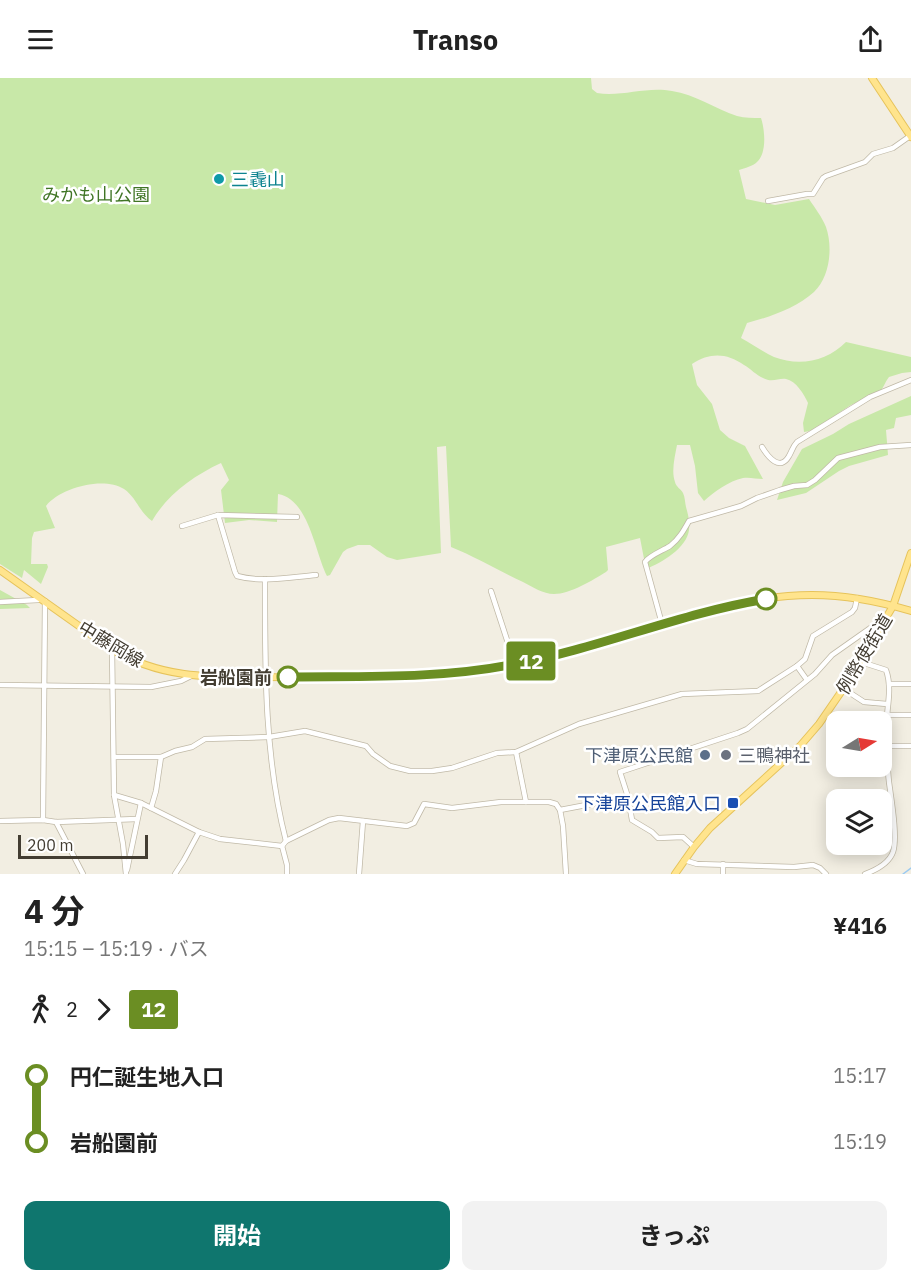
<!DOCTYPE html>
<html lang="ja">
<head>
<meta charset="utf-8">
<style>
	:root { --surface:#fff; --page:#f2f2f2; --text:#222; --muted:#767676; --accent:#0f766e }
	body { margin:0; font-family:"IBM Plex Sans","Noto Sans JP",sans-serif; background:var(--page); color:var(--text); height:100vh; display:flex; flex-direction:column; font-size:22px; white-space:nowrap }
	* { box-sizing:border-box; margin:0 }
	p { font-size:20px; color:var(--muted) }
	.icon { flex:none; width:33px; height:33px; fill:none; stroke:currentColor; stroke-width:2; stroke-linecap:round; stroke-linejoin:round }
	.map { position:relative; height:796px; overflow:hidden }
	.drawer { display:flex; flex-direction:column; background:var(--surface); flex:1 }
	.drawer>* { flex:none }
	.badge { padding:0 12px; border-radius:4px; font-size:21px; line-height:39px }
	.needle { width:39px; rotate:79deg }
	.controls { position:absolute; left:826px; top:633px; display:grid; gap:12px }
	.controls a { display:grid; place-items:center; width:66px; height:66px; border-radius:12px; background:var(--surface); box-shadow:0 3px 15px #0003; font-size:30px }
	.scale { position:absolute; left:18px; bottom:15px; width:130px; box-sizing:border-box; padding-left:6px; border:3px solid #433d32; border-top:0; font-size:16px; line-height:21px; white-space:nowrap; color:#433d32; -webkit-text-stroke:4px #fff; paint-order:stroke }
	.map>.badge { position:absolute; translate:-50% -50%; box-shadow:0 0 0 3px #fff }
	.legs { display:flex; align-items:center; gap:9px; height:66px; padding:0 24px; font-size:20px }
	.legs p { margin-inline-start:auto }
	.summary { display:flex; align-items:center; justify-content:space-between; height:102px; padding:0 24px }
	h1 { font-size:33px; font-weight:700; line-height:45px }
	.primary-button { display:flex; gap:12px; margin-top:auto; padding:12px 24px }
	.primary-button a { flex:1; height:69px; border-radius:12px; background:var(--accent); color:#fff; font-size:24px; font-weight:700; line-height:69px; text-align:center }
	.primary-button a+a { background:var(--page); color:var(--text) }
	ul { padding:0 24px; list-style:none }
	li { display:flex; align-items:center; gap:21px; height:66px; font-size:22px }
	li i { display:grid; place-items:center; width:9px; height:100%; margin:0 8px; background:currentColor }
	li i::after { content:''; width:15px; height:15px; margin:-8px; border:4px solid; border-radius:50%; background:var(--surface) }
	li p { margin-inline-start:auto }
	li:first-child i { background:linear-gradient(#0000 50%,currentColor 0) }
	li:last-child i { background:linear-gradient(currentColor 50%,#0000 0) }
	header { display:flex; justify-content:space-between; align-items:center; height:78px; padding:0 24px; background:var(--surface); font-size:27px; font-weight:700 }
	.map>svg:first-child { display:block }
	.green { fill:#c8e8a8 }
	.lines { fill:none; stroke-linecap:round; stroke-linejoin:round }
	.stream { stroke:#9bcaf1; stroke-width:1.5 }
	.minor-casing { stroke:#c0b9a7; stroke-width:6 }
	.major-casing { stroke:#e6c35b; stroke-width:8 }
	.minor { stroke:#fff; stroke-width:4.5 }
	.major { stroke:#ffe48d; stroke-width:6 }
	.line-1-casing { stroke:#fff; stroke-width:14 }
	.line-1 { stroke:#6b8e23; stroke-width:9 }
	.culture-dot { fill:#0f9aa8; stroke:#fff; stroke-width:2 }
	.stop-1-dot { fill:#fff; stroke:#6b8e23; stroke-width:3 }
	.service-dot { fill:#5c6f8a; stroke:#fff; stroke-width:2 }
	.worship-dot { fill:#6b7280; stroke:#fff; stroke-width:2 }
	.transit-dot { fill:#1a4fb4; stroke:#fff; stroke-width:2 }
	.labels { text-anchor:middle; dominant-baseline:central; stroke-width:5; stroke-linejoin:round; paint-order:stroke }
	.culture-label { font-size:18px; fill:#0d838f; stroke:#fff; text-anchor:start }
	.park-label { font-size:18px; fill:#407525; stroke:#fff }
	.street-label { font-size:18px; fill:#433d32; stroke:#fff }
	.stop-label { font-size:18px; font-weight:bold; fill:#433d32; stroke:#fff; text-anchor:end }
	.service-label { font-size:18px; fill:#4e5e75; stroke:#fff; text-anchor:end }
	.worship-label { font-size:18px; fill:#5b616d; stroke:#fff; text-anchor:start }
	.transit-label { font-size:18px; fill:#164399; stroke:#fff; text-anchor:end }
</style>
</head>
<body>
<header><svg class="icon" aria-label="menu" viewBox="0 0 24 24"><path d="M4 6h16M4 12h16M4 18h16"/></svg>Transo<svg class="icon" aria-label="share" viewBox="0 0 24 24"><path d="M12 15V3M7 8l5-5 5 5M5 13v7h14v-7"/></svg></header>
<div class="map">
<svg width="911" height="796" viewBox="0 0 911 796">
	<rect width="100%" height="100%" fill="#f2eee2"/>
	<g class="green">
		<path d="M 0,0 L 591,0 L 592,11 L 597,15 C 622,19 647,8 672,13 C 695,16 715,31 737,38 C 745,40 753,40 761,40 C 765,52 767,75 757,84 C 753,88 745,90 739,92 L 746,121 L 775,127 L 809,121 C 815,130 822,139 826,149 C 833,169 830,199 814,214 C 796,230 770,239 747,245 L 741,260 C 752,266 763,274 774,279 C 800,289 827,283 846,264 L 911,279 L 911,294 L 902,295 L 889,299 C 885,304 883,311 879,315 C 872,322 861,322 853,326 C 837,334 822,352 804,354 L 803,345 L 808,325 C 804,316 796,303 786,301 C 778,300 772,305 763,300 C 756,297 751,291 744,287 C 727,275 710,274 692,286 L 697,307 L 712,326 L 720,352 L 729,360 L 745,368 L 763,401 C 756,401 750,399 743,400 C 729,403 714,414 704,423 L 698,415 L 695,388 L 690,367 L 677,367 C 675,378 671,393 675,404 C 676,409 681,411 683,415 C 685,419 685,425 686,429 C 688,436 690,444 689,452 C 687,470 661,485 646,491 L 640,460 L 606,469 L 608,492 L 606,494 C 593,502 570,516 554,516 C 543,516 533,509 523,504 C 499,493 476,479 451,469 L 446,368 L 437,369 L 441,475 L 397,482 L 387,479 L 370,467 L 358,467 L 347,471 L 343,474 L 330,497 L 327,498 C 315,475 309,421 278,416 L 277,444 L 249,442 L 225,445 L 221,412 L 229,402 L 221,385 C 193,398 167,417 152,443 C 140,435 136,419 124,411 C 103,398 60,410 46,428 L 55,450 L 34,454 L 32,460 L 31,486 L 47,486 L 48,489 L 41,506 L 24,492 L 22,500 L 0,486 Z"/>
		<polygon points="911,318 911,337 896,340 894,350 886,352 888,377 849,388 839,393 806,415 777,422 783,404 802,371 833,356 849,346"/>
		<polygon points="0,512 27,527 30,530 0,531"/>
	</g>
	<g class="lines">
		<polyline class="stream" points="903,796 911,790"/>
		<defs>
			<g id="minor">
				<polyline points="768,123 807,116 813,116 823,100 826,98 865,84 873,76 893,70 910,58"/>
				<path d="M 762,369 C 768,379 780,394 789,378 C 792,373 793,368 797,364 L 870,319 L 911,302"/>
				<path d="M 218,437 L 235,494 L 237,498 C 262,505 291,499 316,497"/>
				<polyline points="182,448 218,437 297,439"/>
				<path d="M 265,501 C 265,588 264,678 286,763"/>
				<polyline points="491,513 507,562 513,587"/>
				<polyline points="0,524 38,522 40,520"/>
				<path d="M 662,546 L 645,484 C 650,477 662,473 670,468 C 679,461 684,452 689,443 L 741,428 L 757,420 L 780,412 L 794,408 L 807,407 L 815,402 L 838,380 L 880,369 L 911,367"/>
				<polyline points="112,571 114,717 123,766 126,796"/>
				<path d="M 861,584 L 886,592 C 893,611 886,633 886,652 C 887,669 887,687 889,704 C 891,720 898,759 893,774 C 889,785 876,792 865,796"/>
				<polyline points="797,588 807,602"/>
				<polyline points="889,606 911,606"/>
				<polyline points="0,607 151,609 181,603 191,598"/>
				<polyline points="844,611 864,624 887,626"/>
				<polyline points="886,637 911,637"/>
				<polyline points="887,668 911,668"/>
				<polyline points="516,674 526,724"/>
				<polyline points="114,679 161,679 175,673 192,669 205,661 269,659 305,653 366,668 373,676 390,688 410,693 432,693 452,690 497,675 516,674 579,646 682,616 758,613 797,588 805,581 813,558 852,534 855,530 857,520"/>
				<polyline points="114,717 141,725 199,754 220,761 282,768"/>
				<polyline points="151,730 156,713 161,679"/>
				<polyline points="560,732 628,719"/>
				<polyline points="43,742 45,523"/>
				<polyline points="0,743 43,742 56,744 137,741"/>
				<polyline points="56,744 83,796"/>
				<polyline points="282,768 286,763 329,742 339,740 407,748 414,745 424,726 452,730 501,724 549,724 556,726 560,732 563,748 566,796"/>
				<polyline points="282,768 287,787 287,796"/>
				<polyline points="694,769 683,759 658,760 652,754 632,742 628,719 620,694 738,655 747,651 815,596 832,577 876,546 884,544"/>
				<polyline points="684,782 697,786 794,789 813,787 820,790 826,796"/>
				<polyline points="723,786 723,796"/>
				<polyline points="127,792 141,725"/>
				<polyline points="175,796 184,782 199,754"/>
				<polyline points="359,796 363,743"/>
			</g>
			<g id="major">
				<polyline points="872,0 911,59"/>
				<path d="M 0,492 L 110,570 C 165,604 221,599 283,599 C 323,598 362,598 402,599 C 455,596 508,590 560,576 C 642,555 727,517 812,517 C 846,517 878,523 911,533"/>
				<polyline points="675,796 694,769 710,750 800,668 819,646 850,601 893,528 911,475"/>
			</g>
		</defs>
		<use href="#minor" class="minor-casing"/>
		<use href="#major" class="major-casing"/>
		<use href="#minor" class="minor"/>
		<use href="#major" class="major"/>
	</g>
	<g class="lines">
		<defs>
			<path id="line-1" d="M 288,599 C 364,598 440,601 515,586 C 600,570 681,535 766,521"/>
		</defs>
		<use href="#line-1" class="line-1-casing"/>
		<use href="#line-1" class="line-1"/>
	</g>
	<circle class="culture-dot" cx="219" cy="101" r="6"/>
	<g class="stop-1-dot">
		<circle cx="766" cy="521" r="10"/>
		<circle cx="288" cy="599" r="10"/>
	</g>
	<circle class="service-dot" cx="705" cy="677" r="6"/>
	<circle class="worship-dot" cx="726" cy="677" r="6"/>
	<rect class="transit-dot" x="727" y="719" width="12" height="12" rx="3"/>
	<g class="labels">
		<g class="culture-label">
			<text x="231" y="101">三毳山</text>
		</g>
		<g class="park-label">
			<text x="96" y="116">みかも山公園</text>
		</g>
		<g class="street-label">
			<text transform="translate(111 566) rotate(31)">中藤岡線</text>
			<text transform="translate(864 576) rotate(-59)">例幣使街道</text>
		</g>
		<g class="stop-label">
			<text x="272" y="599">岩船園前</text>
		</g>
		<g class="service-label">
			<text x="693" y="677">下津原公民館</text>
		</g>
		<g class="worship-label">
			<text x="738" y="677">三鴨神社</text>
		</g>
		<g class="transit-label">
			<text x="721" y="725">下津原公民館入口</text>
		</g>
	</g>
</svg>
<div class="controls">
<a><svg class="needle" viewBox="-14 -14 28 28"><path d="M0-13l5 13h-10z" fill="#e53935"/><path d="M0 13l5-13h-10z" fill="#767676"/></svg></a>
<a><svg class="icon" aria-label="layers" viewBox="0 0 24 24"><path d="M12 4l9 5-9 5-9-5zM3 14l9 5 9-5"/></svg></a>
</div>
<div class="scale">200 m</div>
<b class="badge" style="left:531px;top:583px;background:#6b8e23;color:#fff">12</b>
</div>
<section class="drawer">
<div class="summary"><div><h1>4 分</h1><p>15:15 – 15:19 · バス</p></div><b>¥416</b></div>
<div class="legs"><svg class="icon" aria-label="walk" viewBox="0 0 24 24"><circle cx="13" cy="4" r="2"/><path d="M13 8l-2 6 4 7M11 14l-3 7M7 12l3-4h3l4 4"/></svg>2<svg class="icon" aria-label="forward" viewBox="0 0 24 24"><path d="M9 5l7 7-7 7"/></svg><b class="badge" style="background:#6b8e23;color:#fff">12</b></div>
<ul>
<li><i style="color:#6b8e23"></i><b>円仁誕生地入口</b><p>15:17</p></li>
<li><i style="color:#6b8e23"></i><b>岩船園前</b><p>15:19</p></li>
</ul>
<div class="primary-button"><a>開始</a><a>きっぷ</a></div>
</section>
</body>
</html>
